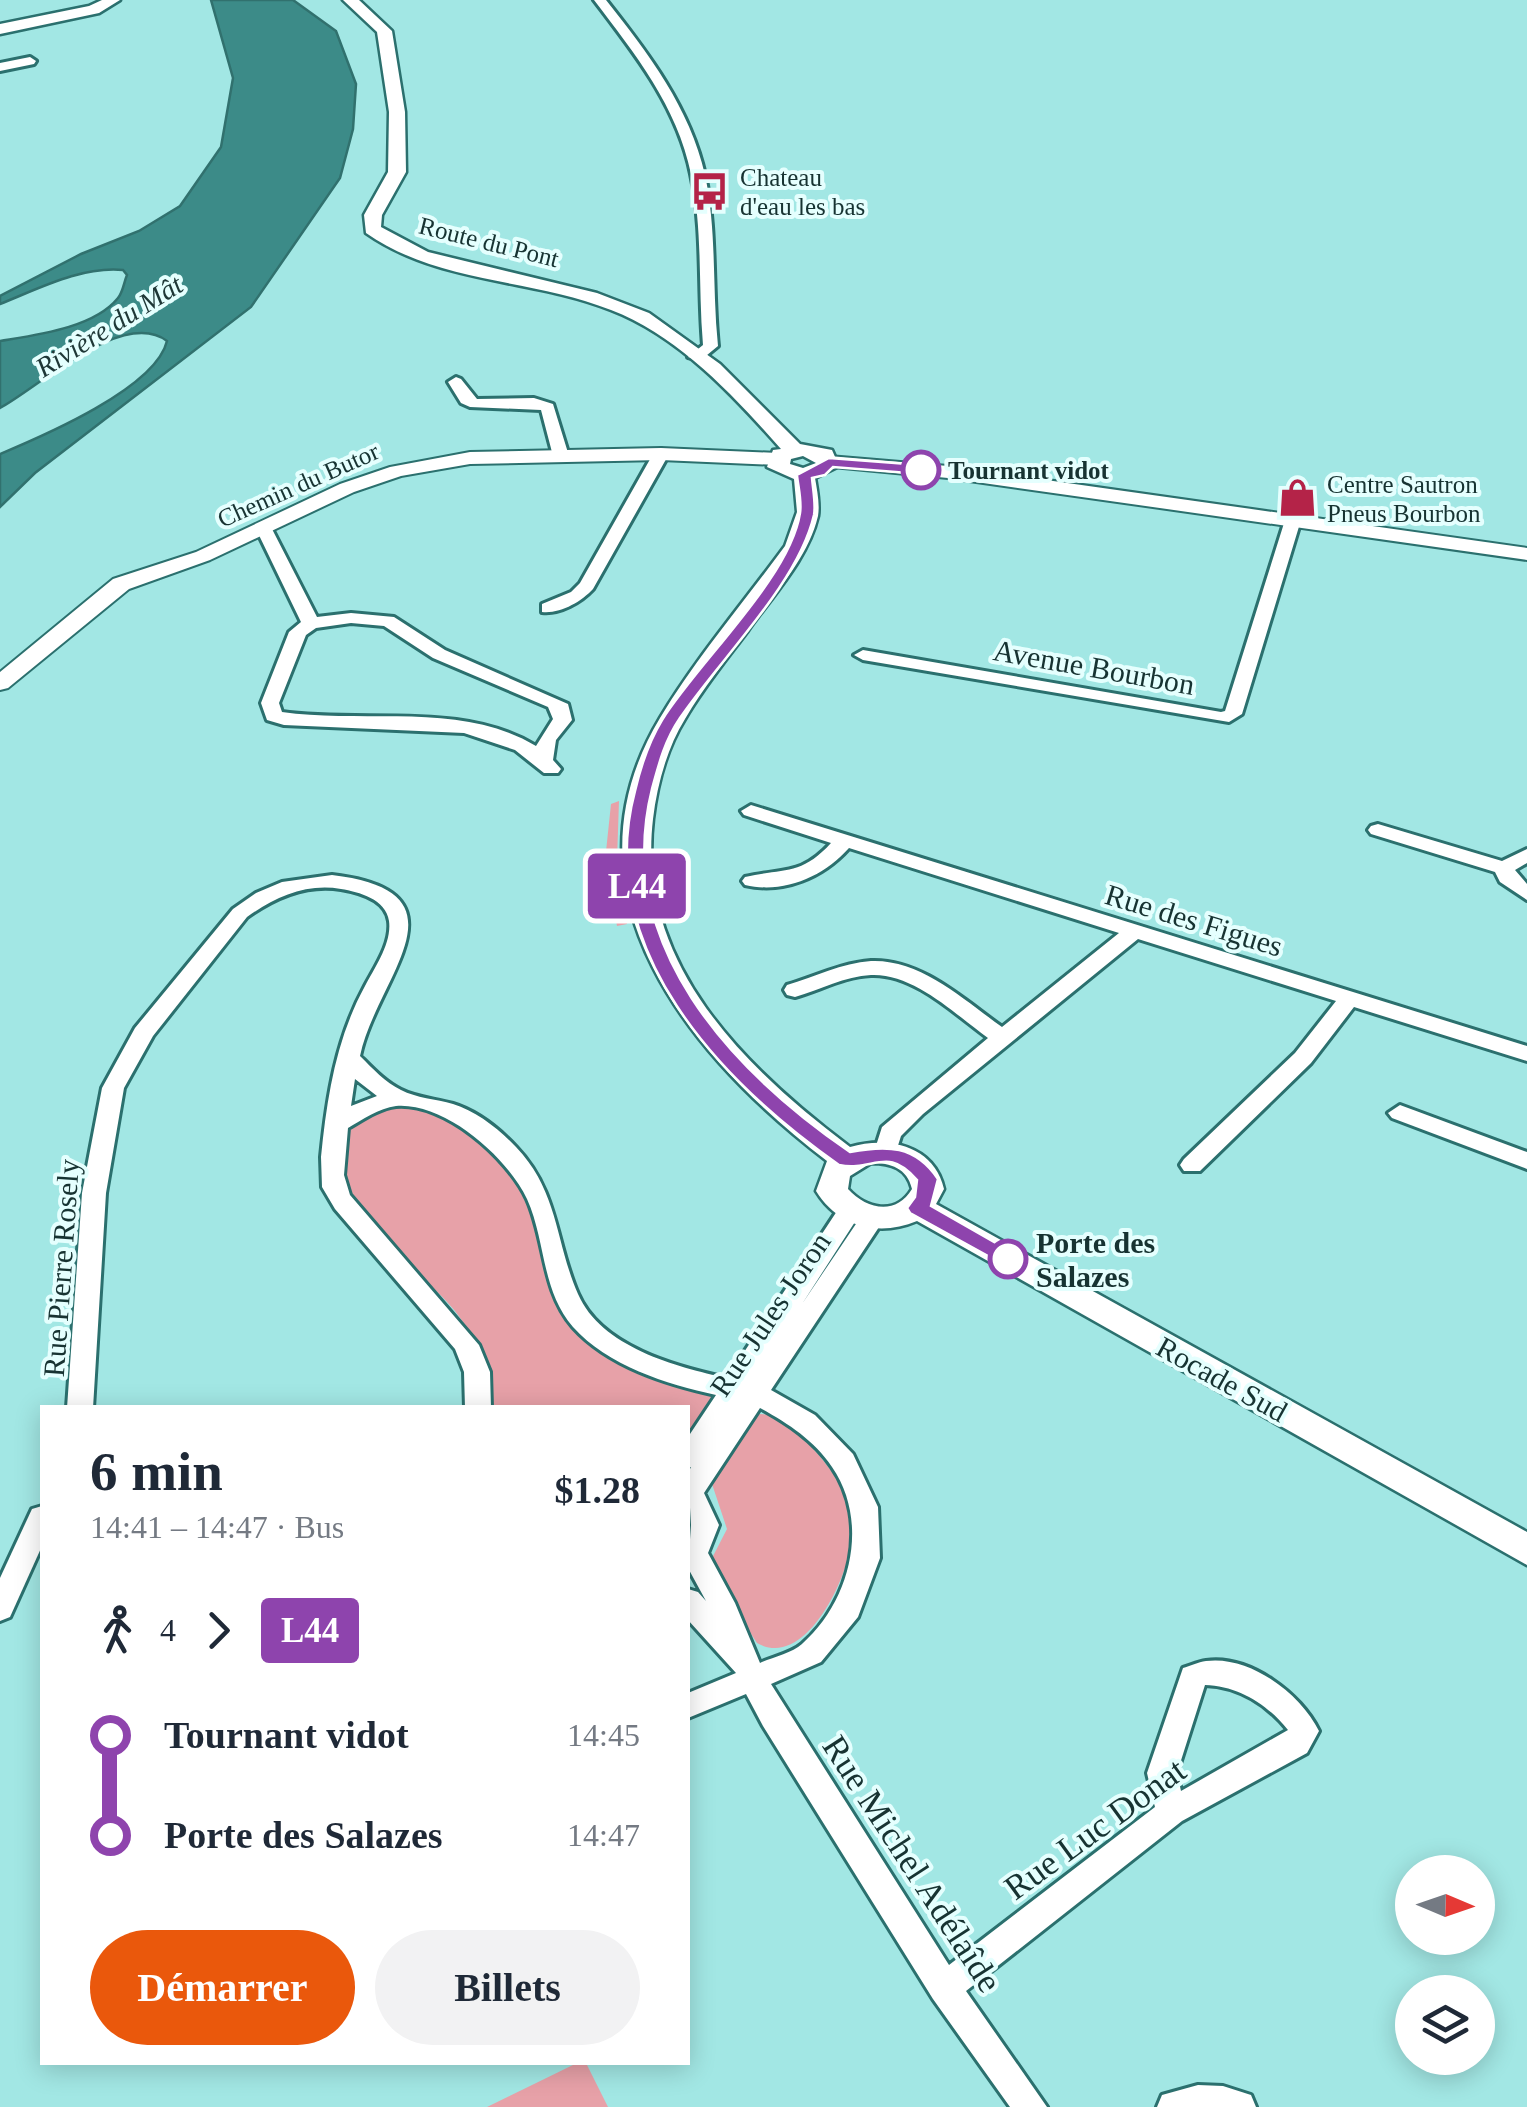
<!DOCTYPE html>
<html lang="fr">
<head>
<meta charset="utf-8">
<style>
	:root { --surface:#fff; --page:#f2f2f3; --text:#1f2937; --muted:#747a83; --accent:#ea580c }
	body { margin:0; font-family:Georgia,serif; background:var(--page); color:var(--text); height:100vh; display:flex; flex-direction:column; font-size:38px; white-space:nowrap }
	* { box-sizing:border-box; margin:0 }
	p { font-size:32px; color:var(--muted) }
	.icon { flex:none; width:55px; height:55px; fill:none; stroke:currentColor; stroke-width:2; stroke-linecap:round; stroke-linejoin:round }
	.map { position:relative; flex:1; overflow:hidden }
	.details { position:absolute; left:40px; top:1405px; width:650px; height:660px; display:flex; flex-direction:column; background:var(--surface); border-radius:0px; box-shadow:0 5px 25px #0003 }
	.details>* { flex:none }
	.badge { padding:0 20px; border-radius:8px; font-size:35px; line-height:65px }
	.needle { width:65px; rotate:92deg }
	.tools { position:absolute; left:1395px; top:1855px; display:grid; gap:20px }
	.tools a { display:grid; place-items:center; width:100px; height:100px; border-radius:50%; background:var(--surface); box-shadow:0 5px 25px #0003; font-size:50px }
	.map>.badge { position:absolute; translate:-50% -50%; box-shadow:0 0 0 5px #fff }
	.legs { display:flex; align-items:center; gap:15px; height:110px; padding:0 50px; font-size:32px }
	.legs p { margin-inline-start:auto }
	.headline { display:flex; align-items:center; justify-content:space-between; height:170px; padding:0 50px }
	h1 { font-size:55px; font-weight:700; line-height:75px }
	.button { display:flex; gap:20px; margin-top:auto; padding:20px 50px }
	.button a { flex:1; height:115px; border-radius:60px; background:var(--accent); color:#fff; font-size:40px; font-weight:700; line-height:115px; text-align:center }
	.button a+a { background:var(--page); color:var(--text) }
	ul { padding:0 50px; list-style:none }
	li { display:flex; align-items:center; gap:35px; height:100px; font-size:38px }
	li i { display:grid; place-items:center; width:15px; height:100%; margin:0 12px; background:currentColor }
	li i::after { content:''; width:25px; height:25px; margin:-12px; border:8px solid; border-radius:50%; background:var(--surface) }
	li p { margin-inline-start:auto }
	li:first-child i { background:linear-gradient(#0000 50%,currentColor 0) }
	li:last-child i { background:linear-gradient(currentColor 50%,#0000 0) }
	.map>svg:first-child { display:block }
	.green { fill:#e7a1a8 }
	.water { fill:#3c8b88; stroke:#31716e; stroke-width:2.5 }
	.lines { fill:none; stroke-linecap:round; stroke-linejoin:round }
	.minor-casing { stroke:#2b706e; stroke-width:6 }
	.tertiary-casing { stroke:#2b706e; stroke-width:4 }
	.secondary-casing { stroke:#2b706e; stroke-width:5 }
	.minor { fill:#fff; fill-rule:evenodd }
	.tertiary { fill:#fff; fill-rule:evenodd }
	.secondary { fill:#fff; fill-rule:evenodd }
	.line-1 { fill:#8e44ad; stroke:#fff; stroke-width:2.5 }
	.stop-1-dot { fill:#fff; stroke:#8e44ad; stroke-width:5 }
	.labels { text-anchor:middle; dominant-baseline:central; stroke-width:8; stroke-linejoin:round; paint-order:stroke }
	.far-poi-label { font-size:25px; fill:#173332; stroke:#e5fffe; text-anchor:start }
	.far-street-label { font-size:25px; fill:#173332; stroke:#e5fffe }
	.far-stop-label { font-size:25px; font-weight:bold; fill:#173332; stroke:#e5fffe; text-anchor:start }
	.far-water-label { font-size:28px; font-style:italic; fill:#1e3736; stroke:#e5fffe }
	.street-label { font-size:30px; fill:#173332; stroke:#e5fffe }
	.stop-label { font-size:30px; font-weight:bold; fill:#173332; stroke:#e5fffe; text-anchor:start }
	.near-street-label { font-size:35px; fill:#173332; stroke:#e5fffe }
</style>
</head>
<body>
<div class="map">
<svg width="1527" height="2107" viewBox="0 0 1527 2107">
	<rect width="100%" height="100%" fill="#a2e7e4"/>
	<g class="green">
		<polygon points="619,801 617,860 627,924 617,926 605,861 611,804"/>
		<path d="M 394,1105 C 449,1109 503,1148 529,1197 C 546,1229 558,1285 570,1322 L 712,1388 L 719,1398 L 688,1441 L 688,1408 L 490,1407 C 493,1373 478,1342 458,1315 C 431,1278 344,1218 336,1175 C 335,1165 340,1146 345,1137 C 356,1117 372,1110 394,1105 Z"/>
		<path d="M 759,1414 L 780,1415 C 806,1439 852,1486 854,1522 C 856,1563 809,1673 757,1643 L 713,1576 L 711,1560 L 727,1529 L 711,1481 Z"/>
		<polygon points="577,2063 586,2063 608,2107 487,2107"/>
	</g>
	<path class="water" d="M 211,0 L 293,0 L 336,31 L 356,84 L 353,129 L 340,178 L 251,307 L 35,473 L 0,507 L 0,454 C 43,436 156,388 167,341 C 123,308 39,387 0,408 L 0,341 C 36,335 94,328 118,298 C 123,292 124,282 127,275 L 123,270 C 81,266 38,289 0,304 L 0,296 L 81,254 L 139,231 L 180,206 L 221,147 L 233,78 Z"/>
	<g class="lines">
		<defs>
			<g id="minor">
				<path d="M 594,0 L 606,0 C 648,53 690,108 705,175 C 717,231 712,289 718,346 L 701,360 L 688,357 L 703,345 C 698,288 703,230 691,174 C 677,106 635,54 594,0 Z"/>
				<polygon points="30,57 36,61 34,64 0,71 0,63"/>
				<polygon points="456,377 461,379 477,399 534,398 553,404 569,456 567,459 553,456 541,410 470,407 461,403 448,382"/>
				<path d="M 661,449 L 669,454 L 593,589 C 581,602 560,614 542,612 L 542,604 L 571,592 L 580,583 L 653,454 Z"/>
				<polygon points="1293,515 1301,520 1242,714 1229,722 863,660 854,655 863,650 1221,712 1225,711 1285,520"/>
				<path d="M 264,524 L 272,529 L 317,617 L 351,613 L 394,617 L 445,650 L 568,704 L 572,720 L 556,740 L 553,760 L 561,769 L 558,773 L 544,773 L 515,750 L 464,733 L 284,725 L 267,720 L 261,703 L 289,632 L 301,622 L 256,529 ZM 351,623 L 384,626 L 433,658 L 548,707 L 553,719 L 536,746 C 462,701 364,724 282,712 L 279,703 L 306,635 L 316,628 Z"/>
				<path d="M 751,805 L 1527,1046 L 1527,1061 L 1354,1007 L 1311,1063 L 1200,1171 L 1184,1171 L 1180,1165 L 1184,1159 L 1295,1053 L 1336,1001 L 1138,939 L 923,1114 L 901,1136 L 894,1158 L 878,1158 L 874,1152 L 882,1127 L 988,1038 C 956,1015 914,973 871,975 C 845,976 820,990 795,997 L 787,995 L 784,990 L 787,985 C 814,977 842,963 871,961 C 921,959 964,1000 1002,1027 L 1119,933 L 849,848 C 823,877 784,894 745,885 L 742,881 L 745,877 C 784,868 801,876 831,843 L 744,815 L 741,811 Z"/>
				<polygon points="1378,824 1502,861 1527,849 1527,863 1515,870 1527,884 1527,900 1500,882 1495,872 1371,834 1368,830 1371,826"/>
				<path d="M 332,875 C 475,892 376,978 360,1056 C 373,1069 385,1082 401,1090 C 416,1098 436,1099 453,1104 C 476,1111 499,1129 516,1147 C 559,1192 555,1242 578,1294 C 601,1347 676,1367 727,1378 L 841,1205 L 859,1205 L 862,1211 L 802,1304 L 864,1212 L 882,1212 L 885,1218 L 771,1390 L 815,1415 L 853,1454 L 878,1507 L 880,1558 L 858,1617 L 821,1662 L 771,1684 L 949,1965 L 1155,1807 L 1147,1773 L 1183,1668 C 1190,1666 1198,1662 1206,1661 C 1250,1655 1301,1694 1319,1731 L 1307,1753 L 1182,1821 L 966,1991 L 1047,2107 L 1010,2107 L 933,1999 L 763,1726 L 746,1694 L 688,1718 L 688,1693 L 736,1673 L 688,1620 L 688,1589 L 698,1592 L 706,1601 L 688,1568 L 691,1525 L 688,1473 L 691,1467 L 688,1468 L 688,1437 L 716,1395 C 666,1384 608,1366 573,1327 C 541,1290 546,1241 527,1199 C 507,1157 445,1102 396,1106 C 379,1108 362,1120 348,1128 L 344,1175 L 350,1195 L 479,1345 L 490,1372 L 491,1408 L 465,1408 L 464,1372 L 455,1349 L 335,1209 L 322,1187 L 321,1157 C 327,1097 336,1039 365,986 C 375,967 392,943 389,921 C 386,899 359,892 341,889 C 306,883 275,897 247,917 L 153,1036 L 124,1088 L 106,1193 L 93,1408 L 67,1408 L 82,1193 L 102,1088 L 135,1028 L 233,909 L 256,893 L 282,882 ZM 355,1079 L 377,1096 L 351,1106 ZM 760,1408 C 787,1423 814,1440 832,1467 C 870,1522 851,1601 802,1644 C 792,1653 773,1657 760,1663 L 735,1603 L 708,1553 L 719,1525 L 704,1493 ZM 1205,1685 C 1239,1686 1268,1705 1288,1730 L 1181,1791 L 1177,1773 Z"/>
				<polygon points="1400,1105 1527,1152 1527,1169 1392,1118 1388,1113"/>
				<polygon points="42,1506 42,1546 10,1617 0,1621 0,1578 32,1509"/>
				<polygon points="1198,2085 1223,2086 1251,2095 1256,2107 1157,2107 1162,2095"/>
			</g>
			<g id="tertiary">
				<polygon points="661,448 778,453 788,459 778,465 661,460 470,464 401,476 354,492 210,560 129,589 8,688 0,690 0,672 113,579 196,552 340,484 390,467 470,452"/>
				<polygon points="829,456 948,466 1527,548 1527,560 948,478 822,466 819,462"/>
			</g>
			<g id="secondary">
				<polygon points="102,0 120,0 99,13 0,34 0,24 89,6"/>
				<path d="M 343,0 L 359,0 L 392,31 L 405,112 L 406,172 L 382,215 L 381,227 L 428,252 L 597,293 L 649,313 L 720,364 L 800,444 L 832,450 L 839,466 L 815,478 C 817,490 820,504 818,516 C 808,559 772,596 747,632 C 726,660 703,688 685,719 C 667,748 657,785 653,819 C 636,963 745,1068 850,1147 C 888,1136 934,1145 944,1189 L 936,1204 L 1527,1532 L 1527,1565 L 917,1221 C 879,1237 838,1227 816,1191 L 827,1161 C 691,1057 554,895 660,718 C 696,658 744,602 785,546 L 797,512 L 794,479 L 767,467 L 773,450 L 781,449 C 734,396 679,336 611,310 C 530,278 439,284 366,233 L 364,215 L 388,172 L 389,112 L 377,32 ZM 803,456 L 816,463 L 803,468 L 790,464 L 791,459 ZM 871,1163 C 891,1163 907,1168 912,1189 C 896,1216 866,1209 848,1189 L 850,1176 Z"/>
			</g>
		</defs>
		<use href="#minor" class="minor-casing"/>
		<use href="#tertiary" class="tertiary-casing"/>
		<use href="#secondary" class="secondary-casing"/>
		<use href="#minor" class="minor"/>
		<use href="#tertiary" class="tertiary"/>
		<use href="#secondary" class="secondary"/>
	</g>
	<path class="line-1" d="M 829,458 L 921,465 L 928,470 L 921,474 L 833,467 L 825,475 L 812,478 C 813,490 816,504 814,515 C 798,584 720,659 680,718 C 665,740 659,763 652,789 C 613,945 731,1070 850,1152 C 887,1145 915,1145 938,1179 L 931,1206 L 1015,1254 L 1019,1259 L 1015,1265 L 1008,1267 L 910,1213 L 907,1208 L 915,1197 L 917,1180 C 887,1145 874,1172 839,1165 C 720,1081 593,949 635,791 C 641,765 648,743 662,720 C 698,662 790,578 800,513 C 802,501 798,486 797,475 Z"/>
	<defs>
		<symbol id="bus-bare" viewBox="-9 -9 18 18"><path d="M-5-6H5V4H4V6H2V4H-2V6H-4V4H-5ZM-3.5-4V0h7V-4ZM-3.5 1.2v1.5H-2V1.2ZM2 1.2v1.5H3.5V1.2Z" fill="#b42348" stroke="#e5fffe" stroke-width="2.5" paint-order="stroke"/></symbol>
		<symbol id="shop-bare" viewBox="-9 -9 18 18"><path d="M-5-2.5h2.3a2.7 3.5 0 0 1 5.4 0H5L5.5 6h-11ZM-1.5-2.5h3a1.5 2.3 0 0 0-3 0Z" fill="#b42348" stroke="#e5fffe" stroke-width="2.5" paint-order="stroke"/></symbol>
	</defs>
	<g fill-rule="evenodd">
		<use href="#bus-bare" x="682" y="164" width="55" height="55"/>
		<use href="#shop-bare" x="1270" y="470" width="55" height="55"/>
	</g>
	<g class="stop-1-dot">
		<circle cx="921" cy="470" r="18"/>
		<circle cx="1008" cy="1259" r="18"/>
	</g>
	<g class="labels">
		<g class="far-poi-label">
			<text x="740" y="177">Chateau<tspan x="740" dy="29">d'eau les bas</tspan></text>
			<text x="1327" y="484">Centre Sautron<tspan x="1327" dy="29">Pneus Bourbon</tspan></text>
		</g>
		<g class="far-street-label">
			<text transform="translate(489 242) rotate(14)">Route du Pont</text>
			<text transform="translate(298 485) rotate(-24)">Chemin du Butor</text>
		</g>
		<g class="far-stop-label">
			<text x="948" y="470">Tournant vidot</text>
		</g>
		<g class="far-water-label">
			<text transform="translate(109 326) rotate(-32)">Rivière du Mât</text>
		</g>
		<g class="street-label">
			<text transform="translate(1094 667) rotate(10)">Avenue Bourbon</text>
			<text transform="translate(1194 920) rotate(17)">Rue des Figues</text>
			<text transform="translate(61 1268) rotate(-86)">Rue Pierre Rosely</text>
			<text transform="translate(770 1314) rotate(-56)">Rue Jules Joron</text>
			<text transform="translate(1222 1379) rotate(29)">Rocade Sud</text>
		</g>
		<g class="stop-label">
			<text x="1036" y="1242">Porte des<tspan x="1036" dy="34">Salazes</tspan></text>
		</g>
		<g class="near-street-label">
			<text transform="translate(1095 1829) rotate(-36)">Rue Luc Donat</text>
			<text transform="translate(912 1864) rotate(57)">Rue Michel Adélaîde</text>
		</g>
	</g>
</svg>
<div class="tools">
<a><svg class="needle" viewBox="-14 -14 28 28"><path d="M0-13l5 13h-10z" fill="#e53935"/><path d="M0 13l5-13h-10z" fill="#747a83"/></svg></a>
<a><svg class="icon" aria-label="layers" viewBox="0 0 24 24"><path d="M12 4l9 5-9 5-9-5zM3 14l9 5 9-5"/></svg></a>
</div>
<b class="badge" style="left:637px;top:886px;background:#8e44ad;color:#fff">L44</b>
<section class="details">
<div class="headline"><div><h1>6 min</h1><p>14:41 – 14:47 · Bus</p></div><b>$1.28</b></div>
<div class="legs"><svg class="icon" aria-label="walk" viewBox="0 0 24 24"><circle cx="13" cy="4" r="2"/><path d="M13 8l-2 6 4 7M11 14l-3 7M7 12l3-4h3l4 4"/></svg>4<svg class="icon" aria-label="forward" viewBox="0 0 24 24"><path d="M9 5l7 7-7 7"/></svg><b class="badge" style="background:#8e44ad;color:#fff">L44</b></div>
<ul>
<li><i style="color:#8e44ad"></i><b>Tournant vidot</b><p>14:45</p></li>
<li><i style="color:#8e44ad"></i><b>Porte des Salazes</b><p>14:47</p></li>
</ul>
<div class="button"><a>Démarrer</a><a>Billets</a></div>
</section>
</div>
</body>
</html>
